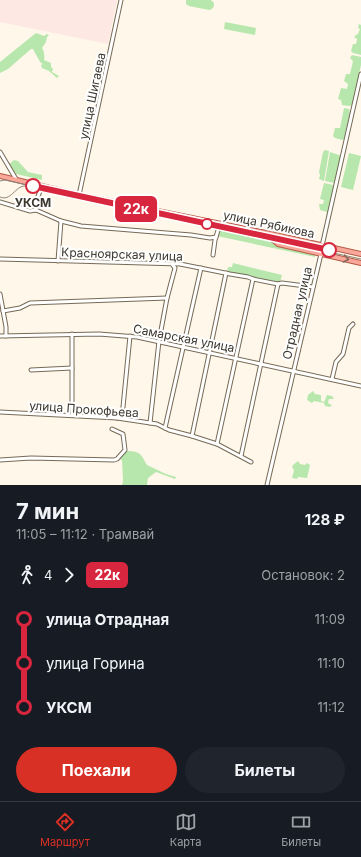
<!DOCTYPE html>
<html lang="ru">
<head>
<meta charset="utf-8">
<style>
	:root { --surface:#171b24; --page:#20242c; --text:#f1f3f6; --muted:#9ea1a6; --line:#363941; --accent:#d93025 }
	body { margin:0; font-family:Inter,sans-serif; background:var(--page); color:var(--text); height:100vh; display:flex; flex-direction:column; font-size:15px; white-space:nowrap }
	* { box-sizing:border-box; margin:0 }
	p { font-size:13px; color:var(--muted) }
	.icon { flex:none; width:22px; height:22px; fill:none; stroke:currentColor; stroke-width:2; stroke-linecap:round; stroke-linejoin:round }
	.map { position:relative; height:485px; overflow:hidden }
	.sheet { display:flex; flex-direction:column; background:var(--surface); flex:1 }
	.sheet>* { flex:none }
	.badge { padding:0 8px; border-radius:6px; font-size:14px; line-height:26px }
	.map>.badge { position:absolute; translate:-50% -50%; box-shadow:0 0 0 2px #fff }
	.legs { display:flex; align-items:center; gap:6px; height:44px; padding:0 16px; font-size:13px }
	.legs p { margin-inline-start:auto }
	.summary { display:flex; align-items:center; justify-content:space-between; height:68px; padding:0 16px }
	h1 { font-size:22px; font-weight:700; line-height:30px }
	.action { display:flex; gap:8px; margin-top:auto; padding:8px 16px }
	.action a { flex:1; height:46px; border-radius:24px; background:var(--accent); color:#fff; font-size:16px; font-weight:700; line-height:46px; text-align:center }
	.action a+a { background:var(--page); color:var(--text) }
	ul { padding:0 16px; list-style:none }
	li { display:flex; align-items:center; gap:14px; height:44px; font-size:15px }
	li i { display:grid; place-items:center; width:6px; height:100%; margin:0 5px; background:currentColor }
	li i::after { content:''; width:10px; height:10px; margin:-5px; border:3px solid; border-radius:50%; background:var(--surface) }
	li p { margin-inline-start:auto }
	li:first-child i { background:linear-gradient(#0000 50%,currentColor 0) }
	li:last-child i { background:linear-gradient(currentColor 50%,#0000 0) }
	.dock { display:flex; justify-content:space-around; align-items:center; height:56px; border-top:1px solid var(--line); background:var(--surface); font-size:11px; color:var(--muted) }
	.dock a { display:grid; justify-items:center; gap:2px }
	.dock .active { color:var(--accent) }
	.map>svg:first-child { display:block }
	.industrial { fill:#fde8e3 }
	.green { fill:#b7e7ad }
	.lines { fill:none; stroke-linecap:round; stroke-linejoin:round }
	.minor-casing { stroke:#766a57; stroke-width:5 }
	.major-casing { stroke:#b35a48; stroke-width:6 }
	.minor { stroke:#fff; stroke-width:3 }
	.major { stroke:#f8a799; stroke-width:4 }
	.tram { stroke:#8b857a; stroke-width:1 }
	.oneway { stroke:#886459 }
	.line-1-casing { stroke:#fff; stroke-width:9 }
	.line-1 { stroke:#d7263d; stroke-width:6 }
	.stop-1-dot { fill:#fff; stroke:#d7263d; stroke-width:2 }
	.labels { text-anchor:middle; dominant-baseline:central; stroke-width:4; stroke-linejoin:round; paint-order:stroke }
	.street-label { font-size:12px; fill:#3d382f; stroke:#fff }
	.stop-label { font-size:12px; font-weight:bold; fill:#3d382f; stroke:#fff }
</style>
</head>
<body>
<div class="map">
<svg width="361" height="485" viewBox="0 0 361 485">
	<rect width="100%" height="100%" fill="#fff7e9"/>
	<polygon class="industrial" points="0,0 117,0 108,44 0,22"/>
	<g class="green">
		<polygon points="186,0 211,0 214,3 214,6 212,9 209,10 189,6 186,4"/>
		<polygon points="225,22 256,28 255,35 224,29"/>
		<polygon points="359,24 361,25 361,55 353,53 351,51 353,44 356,44 357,39 354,37 356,35 358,34 360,29 358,28"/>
		<path d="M 36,33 L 44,36 L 47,34 L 49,35 L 47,37 L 46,42 L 42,48 C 44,50 45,57 44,60 L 51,63 L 51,67 L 53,69 L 52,72 L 59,76 L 57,78 L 49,71 L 42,68 L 41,65 L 43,64 L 40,62 L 33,49 L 31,49 L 8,69 L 0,73 L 0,62 Z"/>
		<polygon points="352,55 361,57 361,65 352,105 349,106 342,105 341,100 338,99 341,88 347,89 348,84 344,81 346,74 350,74 353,61 350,58"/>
		<polygon points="344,108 349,109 350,112 344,139 342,140 335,138 333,136 335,128 340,128"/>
		<polygon points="325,150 329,151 324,181 319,179 320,175 319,172 323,152"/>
		<polygon points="330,152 339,155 341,156 335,182 334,183 325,181"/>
		<polygon points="349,153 361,156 353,190 341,187"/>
		<polygon points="14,160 18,161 28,172 42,175 42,180 16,174 9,164"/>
		<polygon points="324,183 333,185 334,187 327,218 326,218 327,212 320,210 319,204 323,204 324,200 320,199"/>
		<polygon points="220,229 269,239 277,246 315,254 315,257 217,236"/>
		<polygon points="233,263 282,275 280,282 227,272 228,267 232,267"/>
		<polygon points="313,391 315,394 321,395 321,401 324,402 327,395 332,396 334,399 329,399 328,402 329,404 332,405 330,407 325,406 324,403 314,401 312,403 307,400 308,395"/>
		<path d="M 127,451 C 141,451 141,455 147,465 L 166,474 L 176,477 L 175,479 L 156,472 L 148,478 L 147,485 L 122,485 L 123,481 L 122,460 L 118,459 Z"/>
		<polygon points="298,461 300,464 305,465 307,463 310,465 307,478 298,477 297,479 292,478 294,470 292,467 293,465"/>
	</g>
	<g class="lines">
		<defs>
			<g id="minor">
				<polyline points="0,152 16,179"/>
				<polyline points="79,195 121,0"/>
				<polyline points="0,202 30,211 36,210 61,221 81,226 191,235 210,238 216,237"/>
				<polyline points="36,210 35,204 42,186"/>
				<polyline points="322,246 361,74"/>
				<polyline points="213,255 215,240 220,224"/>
				<polyline points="0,259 180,264 230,274 248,277 253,279 278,284 282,283 313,287"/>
				<polyline points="58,261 61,221"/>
				<polyline points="0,294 6,327 6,336"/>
				<polyline points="3,311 20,308 30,303 167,298"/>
				<polyline points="0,336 99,334 137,337 361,386"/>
				<polyline points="31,370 72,368"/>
				<polyline points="332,379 336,362 343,354 349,328 353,324"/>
				<polyline points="0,412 117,418 157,424 169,430 192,436 217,444 251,462"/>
				<polyline points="72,415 72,334"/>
				<polyline points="117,418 122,411 123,407 130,336"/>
				<polyline points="150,423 159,341 167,298 175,268 172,264"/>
				<polyline points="165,428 201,268"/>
				<polyline points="192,436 226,273"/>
				<polyline points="217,444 253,279"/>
				<polyline points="241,456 278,284"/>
				<polyline points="0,460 31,458 114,460 117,459 125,450 123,434 112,429"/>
				<polyline points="267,485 321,254"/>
			</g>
			<g id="major">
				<polyline points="0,176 79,195 276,235 361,254"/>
				<polyline points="266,234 278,244 361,263"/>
			</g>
		</defs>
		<use href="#minor" class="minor-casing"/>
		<use href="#major" class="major-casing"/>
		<use href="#minor" class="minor"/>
		<use href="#major" class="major"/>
		<g class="tram">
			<polyline points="0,181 5,180 27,185"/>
			<path d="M 0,197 C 11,202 15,186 25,186 L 361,259"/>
		</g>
	</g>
	<defs><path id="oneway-chevron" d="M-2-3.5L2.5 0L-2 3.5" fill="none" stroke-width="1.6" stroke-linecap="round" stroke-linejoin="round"/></defs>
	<use class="oneway" href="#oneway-chevron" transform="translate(346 259) rotate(12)"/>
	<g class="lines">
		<defs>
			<polyline id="line-1" points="33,186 329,250"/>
		</defs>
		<use href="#line-1" class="line-1-casing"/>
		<use href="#line-1" class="line-1"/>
	</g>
	<g class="stop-1-dot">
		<circle cx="33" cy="186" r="7"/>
		<circle cx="207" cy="224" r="5"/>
		<circle cx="329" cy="250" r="7"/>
	</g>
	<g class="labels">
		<g class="street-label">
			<text transform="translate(92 96) rotate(-78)">улица Шигаева</text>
			<text transform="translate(269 224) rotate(12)">улица Рябикова</text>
			<text transform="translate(122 254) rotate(2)">Красноярская улица</text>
			<text transform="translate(297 313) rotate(-77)">Отрадная улица</text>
			<text transform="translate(184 338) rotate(11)">Самарская улица</text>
			<text transform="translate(84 409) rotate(4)">улица Прокофьева</text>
		</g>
		<g class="stop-label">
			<text x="33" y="202">УКСМ</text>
		</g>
	</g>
</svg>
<b class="badge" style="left:136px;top:209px;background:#d7263d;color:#fff">22к</b>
</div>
<section class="sheet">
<div class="summary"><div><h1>7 мин</h1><p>11:05 – 11:12 · Трамвай</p></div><b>128 ₽</b></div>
<div class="legs"><svg class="icon" aria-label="walk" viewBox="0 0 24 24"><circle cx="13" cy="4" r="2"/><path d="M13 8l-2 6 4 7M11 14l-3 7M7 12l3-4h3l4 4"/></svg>4<svg class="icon" aria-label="forward" viewBox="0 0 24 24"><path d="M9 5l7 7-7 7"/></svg><b class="badge" style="background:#d7263d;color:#fff">22к</b><p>Остановок: 2</p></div>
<ul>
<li><i style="color:#d7263d"></i><b>улица Отрадная</b><p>11:09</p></li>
<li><i style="color:#d7263d"></i><span>улица Горина</span><p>11:10</p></li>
<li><i style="color:#d7263d"></i><b>УКСМ</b><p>11:12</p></li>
</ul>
<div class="action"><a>Поехали</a><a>Билеты</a></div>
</section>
<nav class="dock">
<a class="active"><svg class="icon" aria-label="directions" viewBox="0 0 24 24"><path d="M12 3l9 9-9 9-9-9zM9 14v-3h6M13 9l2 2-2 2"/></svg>Маршрут</a>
<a><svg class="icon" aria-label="map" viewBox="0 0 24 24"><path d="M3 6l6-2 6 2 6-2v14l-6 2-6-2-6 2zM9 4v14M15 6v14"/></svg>Карта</a>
<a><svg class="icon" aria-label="tickets" viewBox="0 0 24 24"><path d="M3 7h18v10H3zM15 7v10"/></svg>Билеты</a>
</nav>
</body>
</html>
